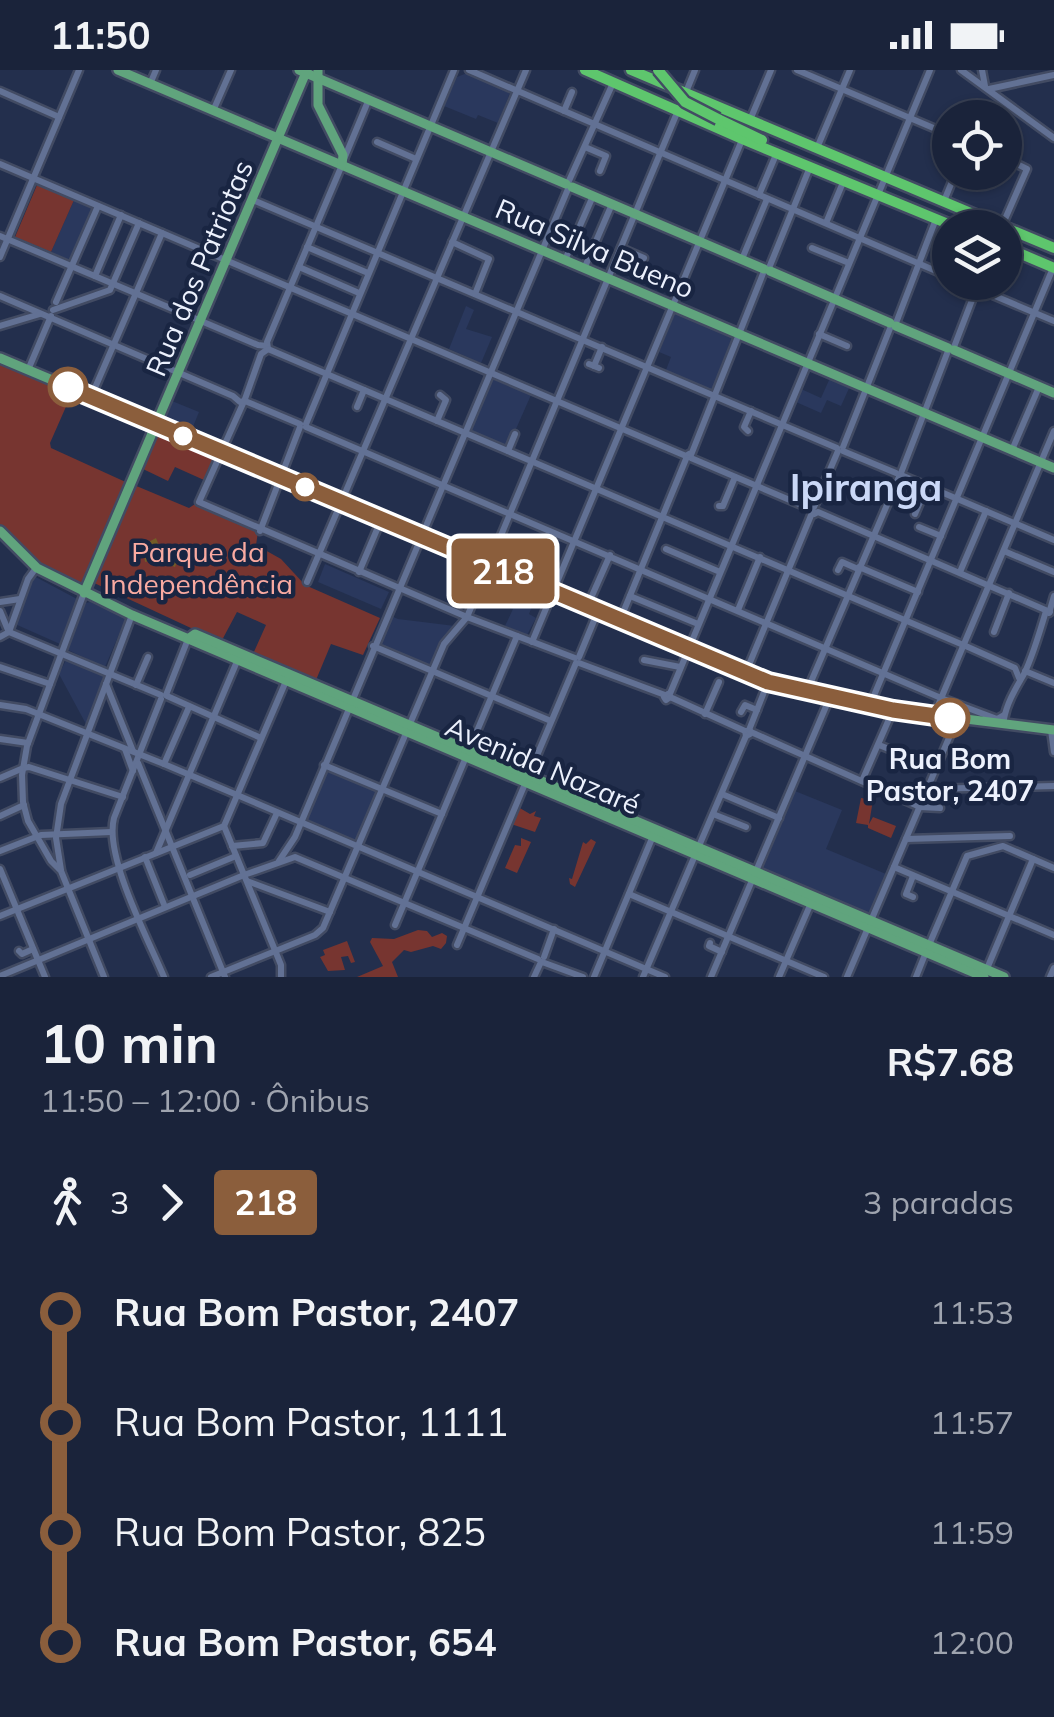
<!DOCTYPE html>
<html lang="pt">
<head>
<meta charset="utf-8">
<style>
	:root { --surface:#1a233a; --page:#232b42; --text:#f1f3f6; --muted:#9fa4af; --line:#384054 }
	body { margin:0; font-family:Mulish,sans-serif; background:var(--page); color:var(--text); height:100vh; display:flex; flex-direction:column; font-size:38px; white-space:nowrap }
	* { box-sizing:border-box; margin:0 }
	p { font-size:32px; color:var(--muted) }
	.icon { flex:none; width:55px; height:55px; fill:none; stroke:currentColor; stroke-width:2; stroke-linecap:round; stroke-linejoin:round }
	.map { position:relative; height:907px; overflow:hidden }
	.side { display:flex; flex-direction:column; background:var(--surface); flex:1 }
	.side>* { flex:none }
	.badge { padding:0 20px; border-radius:8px; font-size:35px; line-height:65px }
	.tools { position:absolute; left:932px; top:30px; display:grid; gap:20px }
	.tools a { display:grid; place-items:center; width:90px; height:90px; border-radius:50%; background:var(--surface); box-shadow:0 2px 8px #0004,0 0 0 2px var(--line); font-size:50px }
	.map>.badge { position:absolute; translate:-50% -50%; box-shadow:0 0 0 5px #fff }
	.legs { display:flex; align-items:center; gap:15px; height:110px; padding:0 40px; font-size:32px }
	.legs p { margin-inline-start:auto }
	.summary { display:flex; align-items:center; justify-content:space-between; height:170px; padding:0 40px }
	h1 { font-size:55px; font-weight:700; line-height:75px }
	ul { padding:0 40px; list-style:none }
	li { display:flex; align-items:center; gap:35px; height:110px; font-size:38px }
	li i { display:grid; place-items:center; width:15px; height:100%; margin:0 12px; background:currentColor }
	li i::after { content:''; width:25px; height:25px; margin:-12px; border:8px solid; border-radius:50%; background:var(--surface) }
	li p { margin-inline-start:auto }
	li:first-child i { background:linear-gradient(#0000 50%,currentColor 0) }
	li:last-child i { background:linear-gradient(currentColor 50%,#0000 0) }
	.status { display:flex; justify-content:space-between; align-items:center; height:70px; padding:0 50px; background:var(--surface); direction:ltr }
	.status svg { height:28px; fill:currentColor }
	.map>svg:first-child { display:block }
	.built { fill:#2a385d }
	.green { fill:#773530 }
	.water { fill:#735d27 }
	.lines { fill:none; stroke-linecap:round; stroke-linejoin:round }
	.minor-casing { stroke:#424b63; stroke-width:11 }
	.major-casing { stroke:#424b63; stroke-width:14 }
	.highway-casing { stroke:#424b63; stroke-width:15 }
	.minor { stroke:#627194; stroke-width:6 }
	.major { stroke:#60a47d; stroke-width:9 }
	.highway { stroke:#5ec66d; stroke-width:10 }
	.highway-bridge-casing { stroke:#424b63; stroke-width:15; stroke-linecap:butt }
	.highway-bridge { stroke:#5ec66d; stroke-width:10 }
	.line-1-casing { stroke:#fff; stroke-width:22 }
	.line-1 { stroke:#8b5e3c; stroke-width:15 }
	.stop-1-dot { fill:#fff; stroke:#8b5e3c; stroke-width:5 }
	.labels { text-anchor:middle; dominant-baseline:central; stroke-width:9; stroke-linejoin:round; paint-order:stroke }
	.street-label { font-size:28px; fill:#ecf1fd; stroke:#192542 }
	.park-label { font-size:28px; fill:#f9aaa1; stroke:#192542 }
	.stop-label { font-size:28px; font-weight:bold; fill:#ecf1fd; stroke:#192542 }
	.district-label { font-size:38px; font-weight:bold; fill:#cad8f7; stroke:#192542 }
</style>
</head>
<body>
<div class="status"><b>11:50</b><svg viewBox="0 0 49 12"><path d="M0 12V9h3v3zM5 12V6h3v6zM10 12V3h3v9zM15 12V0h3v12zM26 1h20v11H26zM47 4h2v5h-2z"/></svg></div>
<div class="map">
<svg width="1054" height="907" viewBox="0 0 1054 907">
	<rect width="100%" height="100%" fill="#232f4d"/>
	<g class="built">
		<polygon points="467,3 510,23 498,53 478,45 476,49 444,36 457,7"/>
		<polygon points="74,130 92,137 70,190 51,182"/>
		<polygon points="466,236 474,240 466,259 492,267 481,293 449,279"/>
		<polygon points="675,243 732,267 712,320 666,300 671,287 659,282"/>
		<polygon points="830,308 850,316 841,336 827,330 821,343 796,332 801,319 821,328"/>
		<polygon points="492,309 531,325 508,377 471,360"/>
		<polygon points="172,331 199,342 190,364 163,352"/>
		<polygon points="325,494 389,522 381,539 318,512"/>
		<polygon points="32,505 77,529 60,574 15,554"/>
		<polygon points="509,509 538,521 529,544 536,548 527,565 505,556 513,539 499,533"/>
		<polygon points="90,532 126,548 105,597 68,580 86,533"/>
		<polygon points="391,546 398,549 455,556 442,569 430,596 380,575"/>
		<polygon points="66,590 104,606 86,654 59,604"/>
		<polygon points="326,701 377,722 356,772 305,750"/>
		<polygon points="795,721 842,740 826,779 886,804 868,845 762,800"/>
	</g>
	<g class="green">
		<polygon points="37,115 74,130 51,182 15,167"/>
		<polygon points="0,293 72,323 50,373 51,378 130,414 83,519 46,501 0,457"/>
		<polygon points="160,361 215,384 204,410 175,397 168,411 143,399"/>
		<polygon points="134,415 189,438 195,434 258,462 256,475 281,489 305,515 380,548 363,585 331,574 316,610 253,584 266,555 237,542 221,572 92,512"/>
		<polygon points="861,728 873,730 869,754 873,747 896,756 891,768 868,758 868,755 856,753"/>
		<polygon points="518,737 530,744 536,741 534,746 541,748 535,762 511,754"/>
		<polygon points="521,768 531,772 517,803 505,798 515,775 521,776"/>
		<polygon points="591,769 596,772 575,817 570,814 569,808 572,809 583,772 586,774"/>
		<polygon points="418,860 427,861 432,867 442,863 447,866 446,873 441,879 433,876 411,882 404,880 392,892 398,907 357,907 383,896 370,872 372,868 394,869"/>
		<polygon points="347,871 355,892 351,893 348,886 341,887 345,900 328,901 320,887 325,885 323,880"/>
	</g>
	<polygon class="water" points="156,468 160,478 179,486 175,497 155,489 145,492 143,475"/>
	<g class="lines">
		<defs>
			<g id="minor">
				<polyline points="469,0 950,207"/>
				<polyline points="797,0 950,65"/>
				<polyline points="961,0 1054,68"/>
				<polyline points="982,0 985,16"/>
				<polyline points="150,14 156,0"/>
				<polyline points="989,19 1054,5"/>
				<polyline points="0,21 59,47"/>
				<polyline points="686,22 695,0"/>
				<polyline points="213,41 231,0"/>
				<polyline points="564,41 572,22"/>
				<polyline points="750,50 771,0"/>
				<polyline points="377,72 416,89"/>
				<polyline points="585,77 606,86 600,101"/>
				<polyline points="817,78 850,0"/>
				<polyline points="344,89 369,29"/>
				<polyline points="0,94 686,386 689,384 691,388 811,439 814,444 818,442 1050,542"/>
				<polyline points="342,95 267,272 268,279 261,284 245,329 199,432 467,547 575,588"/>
				<polyline points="568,113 613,13"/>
				<polyline points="759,125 775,87"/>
				<polyline points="253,130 837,378"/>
				<polyline points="944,131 956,102"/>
				<polyline points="826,153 844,110"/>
				<polyline points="1002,156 1027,99 1005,88"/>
				<polyline points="0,166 258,275 267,276"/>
				<polyline points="452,172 489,189 475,224"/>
				<polyline points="307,177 368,203"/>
				<polyline points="621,178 644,188"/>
				<polyline points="812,178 849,193"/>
				<polyline points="0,187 79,0"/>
				<polyline points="742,189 767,129"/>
				<polyline points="565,190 593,126"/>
				<polyline points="299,197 359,223"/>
				<polyline points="769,198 810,97"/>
				<polyline points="584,199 612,134"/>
				<polyline points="95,206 121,145"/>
				<polyline points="962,212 1054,251"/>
				<polyline points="0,226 233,326 240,332 245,331 300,354"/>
				<polyline points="56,232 98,136"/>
				<polyline points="53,240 110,220 139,153"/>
				<polyline points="896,253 936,149"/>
				<polyline points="0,256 40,244"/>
				<polyline points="819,264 847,276"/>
				<polyline points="954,277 979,212"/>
				<polyline points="268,279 968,577 1015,598 1019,608"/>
				<polyline points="589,294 599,298"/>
				<polyline points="594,296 602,277"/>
				<polyline points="28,300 51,246"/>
				<polyline points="91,327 162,163"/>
				<polyline points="357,337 364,320"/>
				<polyline points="437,351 446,330 440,325"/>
				<polyline points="306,354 454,0"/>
				<polyline points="306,357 941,628 997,649 1004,645"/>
				<polyline points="748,361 744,357 751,341"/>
				<polyline points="843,377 891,256"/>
				<polyline points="1012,380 1039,317"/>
				<polyline points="508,381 515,364"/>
				<polyline points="843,381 896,403"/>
				<polyline points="691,385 764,201"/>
				<polyline points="901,403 948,281"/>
				<polyline points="901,405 1054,470"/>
				<polyline points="719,436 723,436 735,407"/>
				<polyline points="814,437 838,381"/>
				<polyline points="915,444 927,416"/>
				<polyline points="919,457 941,466"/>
				<polyline points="260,461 300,357"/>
				<polyline points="666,479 720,502"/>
				<polyline points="1004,481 1054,502"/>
				<polyline points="859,497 918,522"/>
				<polyline points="838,500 842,492 858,499"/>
				<polyline points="359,502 381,450"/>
				<polyline points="960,502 986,441"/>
				<polyline points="307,512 526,0"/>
				<polyline points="84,523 27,676 22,705 23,732 28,751 51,791 61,801 104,907"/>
				<polyline points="630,526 698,554"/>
				<polyline points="0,532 20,529"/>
				<polyline points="587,537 610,485"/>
				<polyline points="738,540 760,487"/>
				<polyline points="0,541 8,560"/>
				<polyline points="1049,543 1054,526"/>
				<polyline points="620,550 686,389"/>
				<polyline points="9,562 161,625"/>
				<polyline points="9,562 28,509 36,498"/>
				<polyline points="994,562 1009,523"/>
				<polyline points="0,567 9,562"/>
				<polyline points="532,572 742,70"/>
				<polyline points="373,576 551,651"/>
				<polyline points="579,587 598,541"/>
				<polyline points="644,590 680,597"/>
				<polyline points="579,593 665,625"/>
				<polyline points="0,597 50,614"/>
				<polyline points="1025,601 1054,613"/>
				<polyline points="746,602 812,443"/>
				<polyline points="106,614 133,681"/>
				<polyline points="136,615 148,587"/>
				<polyline points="807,621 899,407"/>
				<polygon points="668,624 670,627 666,630 664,627"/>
				<polyline points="166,625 188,569"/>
				<polyline points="167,626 261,668"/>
				<polyline points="669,626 930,0"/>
				<polyline points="670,627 745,661 746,666 750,664 750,661 745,661"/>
				<path d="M 161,629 L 114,748 C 104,786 148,869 164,907"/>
				<polyline points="0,635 26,639 164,694 665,907"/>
				<polyline points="870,635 1053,198"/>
				<polyline points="741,642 745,635 757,640"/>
				<polyline points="705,644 719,612"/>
				<polyline points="934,645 1054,361"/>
				<path d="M 1004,649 C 1007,632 1016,618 1024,604 C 1031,590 1041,558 1046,541"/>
				<polyline points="749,660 768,612"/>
				<polyline points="1051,660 1054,682"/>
				<polyline points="751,662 920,737 940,738"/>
				<polyline points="0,669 28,673"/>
				<polyline points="879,675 936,698"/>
				<polyline points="125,679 133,701"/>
				<polyline points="469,680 517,566"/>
				<polyline points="138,693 225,907"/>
				<polyline points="164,694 189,637"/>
				<polyline points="324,695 442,744"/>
				<polyline points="23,698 29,697 123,727"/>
				<polyline points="0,708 21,699"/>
				<polyline points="862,711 893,640"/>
				<polyline points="928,719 1054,716"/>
				<polyline points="722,724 779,748"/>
				<polyline points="713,744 746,757"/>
				<polyline points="0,746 24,735"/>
				<polyline points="224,756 281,895 281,907"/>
				<polyline points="224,756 286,611"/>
				<polyline points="906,769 1010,766"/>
				<polyline points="232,776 263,773 277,743"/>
				<polyline points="0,781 41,765 111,762"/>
				<polyline points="156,783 238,589"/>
				<polyline points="145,787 165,837"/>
				<polyline points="279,791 295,767 568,119"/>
				<polyline points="894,797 1054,865"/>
				<polyline points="0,799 45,907"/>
				<polyline points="61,800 56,768 61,734 132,545"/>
				<polyline points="190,805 236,786"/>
				<polyline points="247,811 330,842"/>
				<polyline points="629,824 824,907"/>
				<polyline points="913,827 906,824 913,806"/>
				<polyline points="0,846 224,756"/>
				<polyline points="395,855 466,687"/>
				<polyline points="710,873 709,876 722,882"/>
				<polyline points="457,875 576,593"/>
				<polyline points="929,875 967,786 1003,776 1054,798"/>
				<polyline points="19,881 22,884 33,879"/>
				<polyline points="544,887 554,859"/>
				<polyline points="542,892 583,907"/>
				<polyline points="986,901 1033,789"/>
				<polyline points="0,906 244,805 295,787 538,889"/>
				<polyline points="211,907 315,865 323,858 444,574 467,547 679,38"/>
				<polyline points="534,907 541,892"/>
				<polyline points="594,907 653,766"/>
				<polyline points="643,907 746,666"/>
				<polyline points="711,907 830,627"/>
				<polyline points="779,907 811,833"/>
				<polyline points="847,907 957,649"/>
				<polyline points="916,907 926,882"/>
				<polyline points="1050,907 1054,898"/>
			</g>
			<g id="major">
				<polyline points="118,0 1054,398"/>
				<polyline points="299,0 566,114"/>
				<polyline points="318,0 318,35 343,85 342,95"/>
				<polyline points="572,117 764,199"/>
				<polyline points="770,201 890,253"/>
				<polyline points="896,256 948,278"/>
				<polyline points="954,280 1054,323"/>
				<polyline points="0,288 768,612 893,640 1054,660"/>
				<polyline points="0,461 37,498 132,545 984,907"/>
				<polyline points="84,523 307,0"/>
				<polyline points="188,569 195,564 1004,907"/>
			</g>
			<g id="highway">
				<polyline points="585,0 742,69 958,158"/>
				<polyline points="631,0 1054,178"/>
				<polyline points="718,49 762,70"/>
				<polyline points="1005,177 1054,198"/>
			</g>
		</defs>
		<use href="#minor" class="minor-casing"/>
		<use href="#major" class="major-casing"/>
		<use href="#highway" class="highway-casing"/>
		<use href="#minor" class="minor"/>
		<use href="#major" class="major"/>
		<use href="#highway" class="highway"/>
		<defs>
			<polyline id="highway-bridge" points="658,0 685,32 718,49"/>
		</defs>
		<use href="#highway-bridge" class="highway-bridge-casing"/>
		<use href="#highway-bridge" class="highway-bridge"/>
	</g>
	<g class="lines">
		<defs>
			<polyline id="line-1" points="68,317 768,612 893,640 950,648"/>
		</defs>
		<use href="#line-1" class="line-1-casing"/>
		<use href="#line-1" class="line-1"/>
	</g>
	<g class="stop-1-dot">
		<circle cx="68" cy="317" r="18"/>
		<circle cx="183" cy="366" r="12"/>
		<circle cx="305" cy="417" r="12"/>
		<circle cx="950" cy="648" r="18"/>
	</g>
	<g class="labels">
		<g class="street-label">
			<text transform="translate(595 178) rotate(23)">Rua Silva Bueno</text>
			<text transform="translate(199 198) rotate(-67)">Rua dos Patriotas</text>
			<text transform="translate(543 695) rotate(23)">Avenida Nazaré</text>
		</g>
		<g class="park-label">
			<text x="198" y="481">Parque da<tspan x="198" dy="32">Independência</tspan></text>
		</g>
		<g class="stop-label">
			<text x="950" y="688">Rua Bom<tspan x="950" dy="32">Pastor, 2407</tspan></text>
		</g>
		<g class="district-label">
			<text x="866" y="417">Ipiranga</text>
		</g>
	</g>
</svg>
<div class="tools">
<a><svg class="icon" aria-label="locate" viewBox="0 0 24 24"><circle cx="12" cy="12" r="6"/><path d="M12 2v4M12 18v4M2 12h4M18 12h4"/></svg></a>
<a><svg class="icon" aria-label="layers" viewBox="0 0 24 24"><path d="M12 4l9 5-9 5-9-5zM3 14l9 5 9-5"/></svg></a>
</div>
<b class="badge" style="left:503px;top:501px;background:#8b5e3c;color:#fff">218</b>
</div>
<section class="side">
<div class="summary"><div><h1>10 min</h1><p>11:50 – 12:00 · Ônibus</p></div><b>R$7.68</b></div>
<div class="legs"><svg class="icon" aria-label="walk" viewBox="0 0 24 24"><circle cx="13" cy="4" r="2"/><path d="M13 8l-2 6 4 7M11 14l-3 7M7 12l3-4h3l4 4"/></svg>3<svg class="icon" aria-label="forward" viewBox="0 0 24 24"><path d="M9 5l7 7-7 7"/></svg><b class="badge" style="background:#8b5e3c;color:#fff">218</b><p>3 paradas</p></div>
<ul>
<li><i style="color:#8b5e3c"></i><b>Rua Bom Pastor, 2407</b><p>11:53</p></li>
<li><i style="color:#8b5e3c"></i><span>Rua Bom Pastor, 1111</span><p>11:57</p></li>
<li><i style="color:#8b5e3c"></i><span>Rua Bom Pastor, 825</span><p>11:59</p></li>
<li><i style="color:#8b5e3c"></i><b>Rua Bom Pastor, 654</b><p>12:00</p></li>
</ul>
</section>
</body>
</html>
